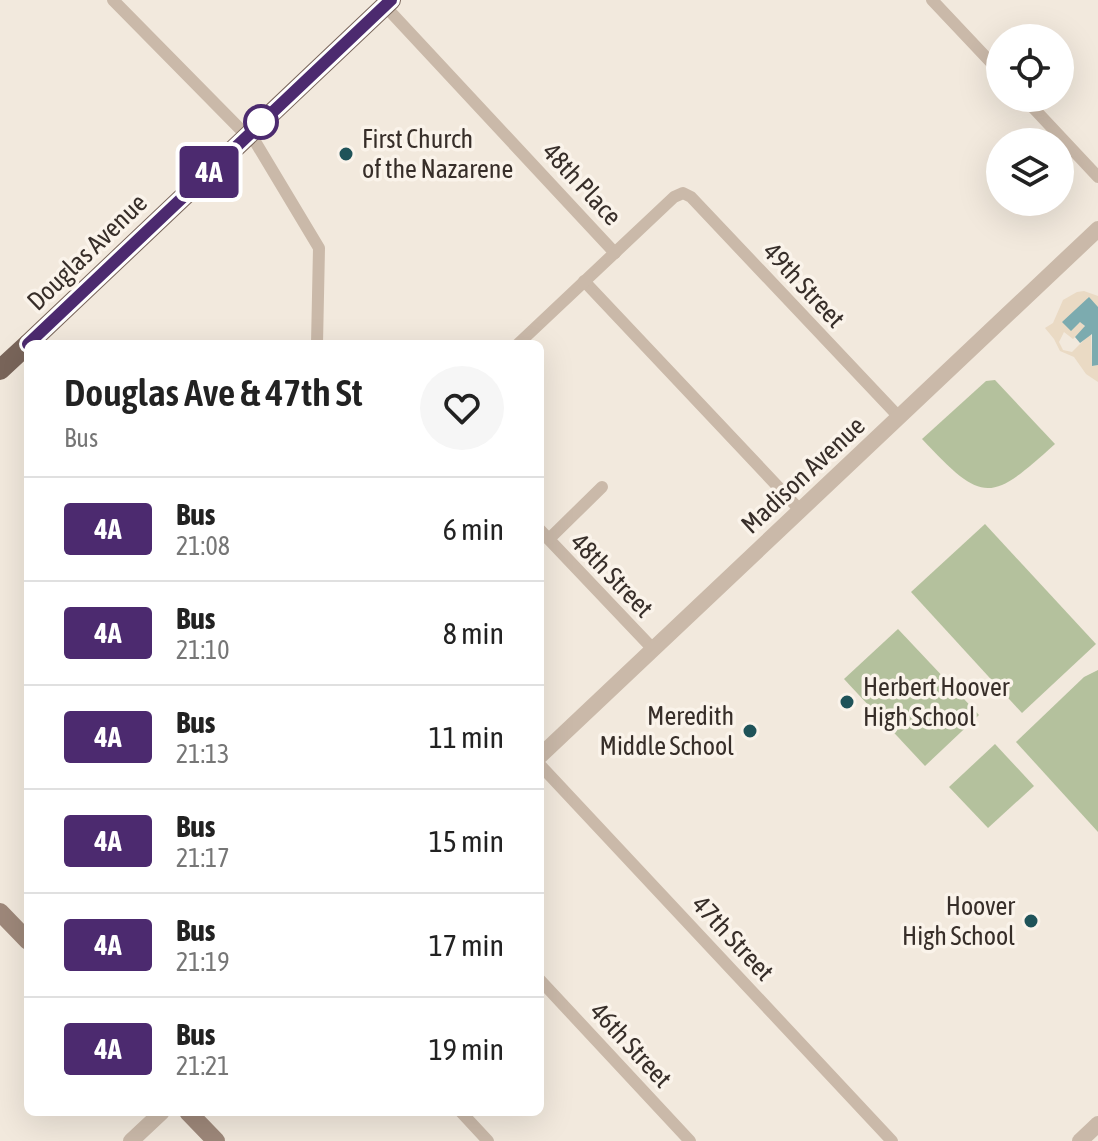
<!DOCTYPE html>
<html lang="en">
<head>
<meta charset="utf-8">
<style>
	:root { --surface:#fff; --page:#f6f6f6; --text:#222; --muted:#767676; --line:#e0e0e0 }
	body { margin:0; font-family:"Asap Condensed",sans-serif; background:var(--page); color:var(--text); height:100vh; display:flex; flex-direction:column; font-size:30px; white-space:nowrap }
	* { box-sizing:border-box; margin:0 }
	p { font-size:26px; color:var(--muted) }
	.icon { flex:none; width:44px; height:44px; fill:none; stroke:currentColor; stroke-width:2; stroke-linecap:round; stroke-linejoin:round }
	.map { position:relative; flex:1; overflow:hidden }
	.details { position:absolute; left:24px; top:340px; width:520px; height:776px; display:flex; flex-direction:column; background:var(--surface); border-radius:12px; box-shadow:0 8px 32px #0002 }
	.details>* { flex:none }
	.badge { padding:0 16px; border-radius:6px; font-size:28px; line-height:52px }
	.controls { position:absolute; left:986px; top:24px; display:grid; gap:16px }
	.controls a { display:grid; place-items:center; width:88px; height:88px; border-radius:50%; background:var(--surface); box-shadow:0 8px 32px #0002; font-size:40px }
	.map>.badge { position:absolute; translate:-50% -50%; box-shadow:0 0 0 4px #fff }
	.round { display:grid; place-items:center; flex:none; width:84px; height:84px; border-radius:42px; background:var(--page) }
	.head { display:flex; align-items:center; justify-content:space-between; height:136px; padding:0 40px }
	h1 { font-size:38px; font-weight:600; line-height:60px }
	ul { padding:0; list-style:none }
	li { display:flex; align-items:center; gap:24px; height:104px; padding:0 40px; border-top:2px solid var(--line) }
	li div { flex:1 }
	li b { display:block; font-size:30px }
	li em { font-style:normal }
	li .badge { min-width:88px; font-weight:700; text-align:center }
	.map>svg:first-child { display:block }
	.green { fill:#b4c19d }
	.plaza { fill:#eadac4 }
	.water { fill:#7cabaf }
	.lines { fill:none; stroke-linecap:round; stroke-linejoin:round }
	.minor { stroke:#cab9a9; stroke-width:12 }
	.tertiary { stroke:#cab9a9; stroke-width:16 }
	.secondary { stroke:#9e887a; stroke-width:18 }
	.primary { stroke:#79655a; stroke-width:20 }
	.line-casing { stroke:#fff; stroke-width:18 }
	.line { stroke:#4c2a6f; stroke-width:12 }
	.stop-dot { fill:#fff; stroke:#4c2a6f; stroke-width:4 }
	.poi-dot { fill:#1f5359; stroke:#faf3ea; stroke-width:3 }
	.labels { text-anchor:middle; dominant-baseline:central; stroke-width:7; stroke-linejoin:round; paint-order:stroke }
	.poi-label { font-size:26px; fill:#372e29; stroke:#faf3ea; text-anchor:start }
	.street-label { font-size:26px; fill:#372e29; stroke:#faf3ea }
</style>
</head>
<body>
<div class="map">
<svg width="1098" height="1141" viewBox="0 0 1098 1141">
	<rect width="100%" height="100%" fill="#f2e9dd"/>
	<g class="green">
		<path d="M 995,380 L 1055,444 C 990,503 983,504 922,439 L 986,381 Z"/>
		<polygon points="985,524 1096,644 1022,713 911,592"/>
		<polygon points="898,629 979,715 925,766 844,679"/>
		<polygon points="1098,670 1098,832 1016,742 1084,677"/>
		<polygon points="995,744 1034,786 988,828 949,787"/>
	</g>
	<polygon class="plaza" points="1084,291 1098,296 1098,307 1088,297 1080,321 1085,327 1073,339 1064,332 1059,342 1063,350 1072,352 1091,333 1092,366 1098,365 1098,382 1086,374 1074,357 1060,351 1054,339 1045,328 1053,323 1063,300 1077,292"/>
	<polygon class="water" points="1089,297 1098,307 1098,365 1092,366 1092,334 1080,343 1075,337 1085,326 1080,322 1071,331 1062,322"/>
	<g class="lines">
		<g class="minor">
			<polyline points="113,0 247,136"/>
			<polyline points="932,0 1000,72"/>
			<polyline points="385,6 615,253"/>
			<polyline points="1024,98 1098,177"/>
			<polyline points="250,133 319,248 317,344"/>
			<polyline points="584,281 800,510"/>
			<polyline points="518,344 674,197 683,193 691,197 899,417"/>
			<polyline points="540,530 653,649"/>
			<polyline points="549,539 602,487"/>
			<polyline points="540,765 892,1141"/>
			<polyline points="540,980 690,1141"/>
			<polyline points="461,1112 488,1141"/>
		</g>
		<g class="tertiary">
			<polyline points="540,756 1098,229"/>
			<polyline points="131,1141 162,1112"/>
			<polyline points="1080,1141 1098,1124"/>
		</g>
		<g class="secondary">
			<polyline points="0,912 28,941"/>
			<polyline points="188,1112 216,1141"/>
		</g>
		<g class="primary">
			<polyline points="28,344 391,0"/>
			<polyline points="0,370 28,344"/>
		</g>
	</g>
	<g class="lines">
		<defs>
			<polyline id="line" points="28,344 391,0"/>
		</defs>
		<use href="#line" class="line-casing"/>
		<use href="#line" class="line"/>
	</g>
	<circle class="stop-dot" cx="261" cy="122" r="16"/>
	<g class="poi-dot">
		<circle cx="346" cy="154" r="8"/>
		<circle cx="847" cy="702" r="8"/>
		<circle cx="750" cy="731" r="8"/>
		<circle cx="1031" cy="921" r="8"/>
	</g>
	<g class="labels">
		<g class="poi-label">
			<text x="362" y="139">First Church<tspan x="362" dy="30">of the Nazarene</tspan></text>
			<text x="863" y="687">Herbert Hoover<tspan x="863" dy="30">High School</tspan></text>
			<text x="734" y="716" text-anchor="end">Meredith<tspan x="734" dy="30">Middle School</tspan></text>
			<text x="1015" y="906" text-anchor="end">Hoover<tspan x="1015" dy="30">High School</tspan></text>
		</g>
		<g class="street-label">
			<text transform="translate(582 184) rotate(47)">48th Place</text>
			<text transform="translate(87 252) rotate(-44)">Douglas Avenue</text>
			<text transform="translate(804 285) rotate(47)">49th Street</text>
			<text transform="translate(803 475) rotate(-43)">Madison Avenue</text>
			<text transform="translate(612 575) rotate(46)">48th Street</text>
			<text transform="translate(733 938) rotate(47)">47th Street</text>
			<text transform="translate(631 1045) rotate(47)">46th Street</text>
		</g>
	</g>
</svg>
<div class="controls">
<a><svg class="icon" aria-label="locate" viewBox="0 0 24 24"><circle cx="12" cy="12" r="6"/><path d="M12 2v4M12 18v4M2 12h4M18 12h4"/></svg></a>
<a><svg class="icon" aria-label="layers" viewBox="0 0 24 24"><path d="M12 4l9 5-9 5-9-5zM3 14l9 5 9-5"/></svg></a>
</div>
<b class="badge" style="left:209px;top:172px;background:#4c2a6f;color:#fff">4A</b>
<section class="details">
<div class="head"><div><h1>Douglas Ave &amp; 47th St</h1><p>Bus</p></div><a class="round"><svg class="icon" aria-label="heart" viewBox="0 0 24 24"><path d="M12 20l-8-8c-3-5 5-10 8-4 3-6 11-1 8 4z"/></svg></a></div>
<ul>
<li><span class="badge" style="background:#4c2a6f;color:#fff">4A</span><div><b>Bus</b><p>21:08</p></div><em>6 min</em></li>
<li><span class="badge" style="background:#4c2a6f;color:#fff">4A</span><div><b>Bus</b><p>21:10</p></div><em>8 min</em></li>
<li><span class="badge" style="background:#4c2a6f;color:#fff">4A</span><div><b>Bus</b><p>21:13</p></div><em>11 min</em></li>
<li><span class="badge" style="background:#4c2a6f;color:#fff">4A</span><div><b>Bus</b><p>21:17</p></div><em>15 min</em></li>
<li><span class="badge" style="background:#4c2a6f;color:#fff">4A</span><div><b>Bus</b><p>21:19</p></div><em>17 min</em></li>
<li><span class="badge" style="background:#4c2a6f;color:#fff">4A</span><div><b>Bus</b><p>21:21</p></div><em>19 min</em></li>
</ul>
</section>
</div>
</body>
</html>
